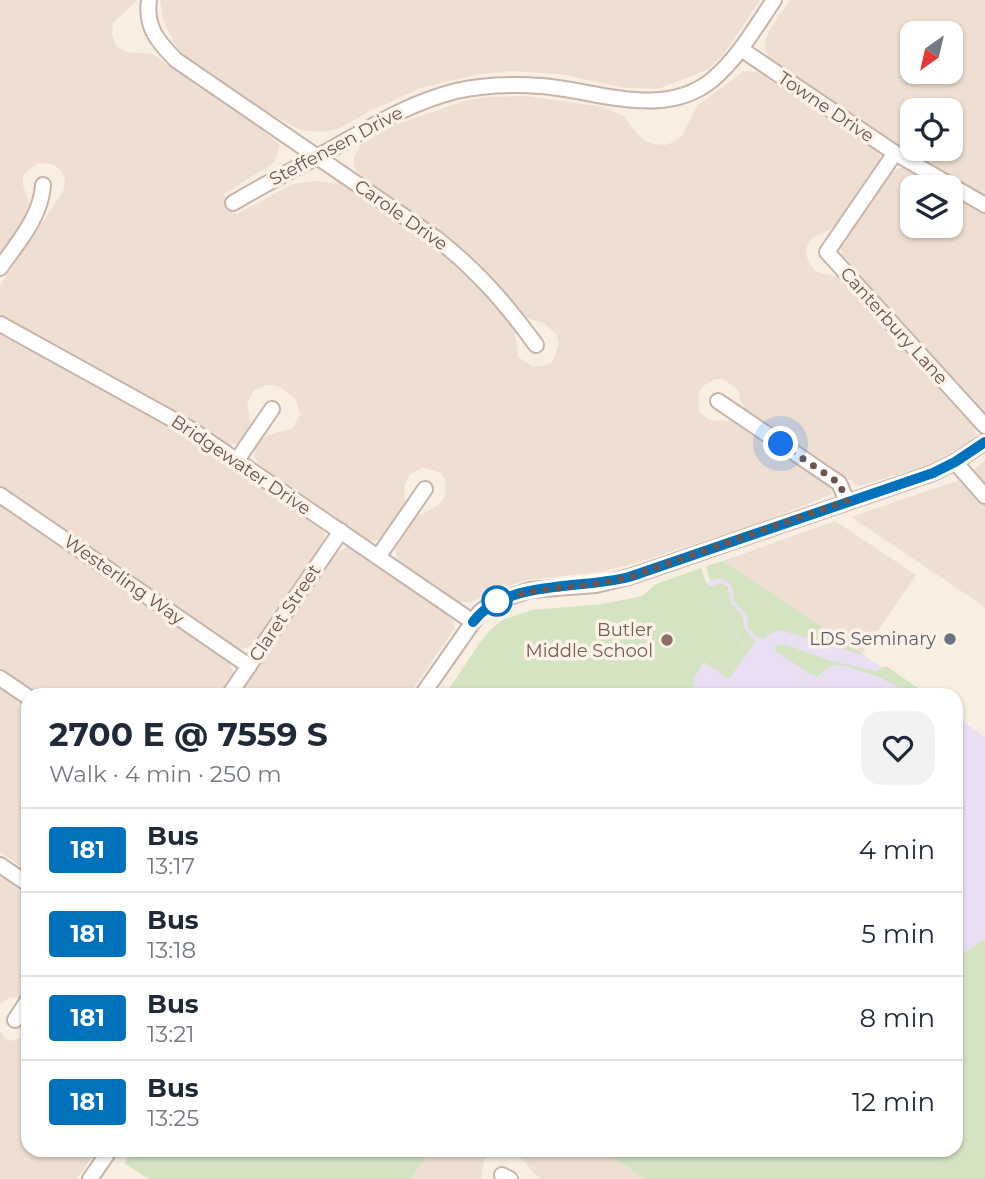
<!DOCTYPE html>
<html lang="en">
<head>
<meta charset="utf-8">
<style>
	:root { --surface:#fff; --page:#f2f2f3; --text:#1f2937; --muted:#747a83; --line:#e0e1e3 }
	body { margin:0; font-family:Montserrat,sans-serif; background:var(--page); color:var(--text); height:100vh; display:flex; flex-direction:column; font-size:26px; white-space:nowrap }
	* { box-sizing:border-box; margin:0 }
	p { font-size:23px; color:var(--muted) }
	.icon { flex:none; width:38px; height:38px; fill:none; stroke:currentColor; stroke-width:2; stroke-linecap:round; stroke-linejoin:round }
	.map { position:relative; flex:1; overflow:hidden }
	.drawer { position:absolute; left:21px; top:688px; width:942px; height:469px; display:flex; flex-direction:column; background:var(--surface); border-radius:21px; box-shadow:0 2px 5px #0004 }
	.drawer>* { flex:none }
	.badge { padding:0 14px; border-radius:5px; font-size:24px; line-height:46px }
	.needle { width:46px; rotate:214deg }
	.tools { position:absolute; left:900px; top:21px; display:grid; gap:14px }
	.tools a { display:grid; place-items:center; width:63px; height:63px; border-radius:14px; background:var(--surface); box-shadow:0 2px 5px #0004; font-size:35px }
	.you { position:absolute; width:35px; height:35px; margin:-18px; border:5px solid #fff; border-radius:50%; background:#1a73e8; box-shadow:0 0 0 10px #1a73e833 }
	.map>.badge { position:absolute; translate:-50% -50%; box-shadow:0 0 0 4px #fff }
	.round { display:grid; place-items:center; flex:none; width:74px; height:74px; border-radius:21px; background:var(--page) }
	.head { display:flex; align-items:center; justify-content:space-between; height:119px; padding:0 28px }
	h1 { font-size:33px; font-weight:700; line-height:52px }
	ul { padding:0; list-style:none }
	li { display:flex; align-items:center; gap:21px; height:84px; padding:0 28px; border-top:2px solid var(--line) }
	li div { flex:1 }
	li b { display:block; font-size:26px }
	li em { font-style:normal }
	li .badge { min-width:77px; font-weight:700; text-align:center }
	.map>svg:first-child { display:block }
	.residential { fill:#efdfd2; fill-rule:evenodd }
	.education { fill:#ebdff4 }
	.green { fill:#d4e4c3 }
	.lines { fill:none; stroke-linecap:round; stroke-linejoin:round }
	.minor-casing { stroke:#c7b5ab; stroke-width:18 }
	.minor { stroke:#fff; stroke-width:14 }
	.line-casing { stroke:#fff; stroke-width:16 }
	.line { stroke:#0072bc; stroke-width:10 }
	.walk { stroke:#6d544c; stroke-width:7; stroke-dasharray:0 12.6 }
	.stop-dot { fill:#fff; stroke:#0072bc; stroke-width:3.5 }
	.worship-dot { fill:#6b7280; stroke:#fcf2e8; stroke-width:2.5 }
	.education-dot { fill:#8d6e63; stroke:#fcf2e8; stroke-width:2.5 }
	.labels { text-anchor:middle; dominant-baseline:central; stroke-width:7; stroke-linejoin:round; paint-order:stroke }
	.street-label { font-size:18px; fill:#6d544c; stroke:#fcf2e8 }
	.education-label { font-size:18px; fill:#785e54; stroke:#fcf2e8; text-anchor:end }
	.worship-label { font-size:18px; fill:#5b616d; stroke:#fcf2e8; text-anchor:end }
</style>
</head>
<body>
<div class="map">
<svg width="985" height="1179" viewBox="0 0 985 1179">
	<rect width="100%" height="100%" fill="#f8eee2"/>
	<g class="residential">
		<polygon points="0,0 138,0 113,23 112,35 116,46 127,52 153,54 252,122 280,145 275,162 224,194 229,211 237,214 293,184 315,181 340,184 429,241 483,287 511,322 515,333 518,357 533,367 547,365 553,361 559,344 557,335 544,323 527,318 482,266 460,246 360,176 354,166 354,156 361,144 390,127 464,101 488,97 526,96 604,107 624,116 636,133 644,140 654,144 666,145 676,141 682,135 698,105 744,71 761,72 874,148 880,154 880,161 876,169 838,225 812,238 807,246 806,255 810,264 816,272 836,276 843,280 975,426 976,440 971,445 930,465 859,486 748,412 740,400 739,392 735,387 722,379 715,379 706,384 700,390 698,402 700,412 708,419 717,421 732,420 739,423 830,486 832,494 758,524 632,564 600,572 527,580 487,593 471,602 458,602 398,560 395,549 414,518 437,506 445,497 446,481 440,472 422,468 410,474 404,487 405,501 401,512 383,537 376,541 366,539 260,465 255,458 254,452 261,440 266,436 292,428 300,415 296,400 283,389 275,385 266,385 254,390 247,403 251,423 249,431 240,443 228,445 168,406 0,315 0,285 63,192 65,180 61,170 52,164 38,163 27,171 23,175 23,185 31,210 0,254"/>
		<polygon points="160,0 760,0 724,54 707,70 658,89 625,88 560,74 511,71 474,75 420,88 368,112 340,128 323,132 300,130 258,107 196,66 177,48 163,20"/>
		<path d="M 790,0 L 985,0 L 985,196 L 916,157 L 830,103 L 772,60 L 766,52 L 765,42 L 769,30 ZM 912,33 L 950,33 L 950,72 L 912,72 ZM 912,110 L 950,110 L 950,149 L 912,149 Z"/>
		<polygon points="899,168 906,168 941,187 912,187 912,226 950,226 950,192 985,213 985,413 842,255 841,248 847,236 890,174"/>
		<polygon points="0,332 181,431 320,526 325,534 325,543 254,646 241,649 232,645 0,486"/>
		<polygon points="985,461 985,607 851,517 960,480"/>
		<polygon points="0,503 229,661 234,674 220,695 37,695 0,670"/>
		<polygon points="835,521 916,575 862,654 723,561"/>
		<polygon points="348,547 356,550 453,617 454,629 409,695 238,695 336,553"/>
		<polygon points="0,686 28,705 28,871 0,852"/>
		<polygon points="0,876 28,896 28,989 19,998 10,997 0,1004"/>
		<polygon points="0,1031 5,1038 12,1041 28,1035 28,1150 97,1150 77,1179 0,1179"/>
		<polygon points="431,1150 602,1150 644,1179 540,1179 514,1151 495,1151 484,1160 481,1179 411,1179"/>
	</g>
	<g class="education">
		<polygon points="721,578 753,581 923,695 455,695 648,600"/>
		<polygon points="956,717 985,737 985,939 958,958 956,963"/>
	</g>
	<g class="green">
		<polygon points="723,561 865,656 784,631 774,632 763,639 756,636 748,628 747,616 734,601 733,590 730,584 721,578 710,581 706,566"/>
		<polygon points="701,568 708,587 722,583 728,587 731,603 742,615 745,629 755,642 748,653 710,590 747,653 729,679 704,662 694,677 695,684 688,695 445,695 481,641 490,630 504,619 532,610 603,604 642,596 656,584"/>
		<polygon points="779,645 787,645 828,660 876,671 886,666 928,695 912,695 879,677 846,666 833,665 816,677 815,674 812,675 777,652 774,648"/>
		<polygon points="985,939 985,1179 644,1179 602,1150 956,1150 956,963 962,954"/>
		<polygon points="133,1150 431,1150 411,1179 149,1179 124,1163"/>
	</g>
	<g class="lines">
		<defs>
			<g id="minor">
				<path d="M 149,0 C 145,27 158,42 176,60 L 437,239 C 478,271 506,304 536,345"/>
				<polyline points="741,49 895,153 985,205"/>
				<polyline points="895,153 827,252 985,426"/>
				<path d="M 233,203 C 260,187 288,172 317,157 C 365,131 402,105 456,91 C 484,85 514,84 541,86 C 596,90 663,120 712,80 C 738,58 755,28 774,0"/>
				<path d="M 0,268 C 18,242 41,217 43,185"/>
				<polyline points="0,324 192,430 473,622"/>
				<polyline points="718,401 839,483 847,501"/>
				<polyline points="237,460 272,409"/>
				<polyline points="955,462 985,496"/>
				<polyline points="0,495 249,666"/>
				<polyline points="378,557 425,489"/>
				<polyline points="0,678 28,697"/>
				<polyline points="229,695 341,531"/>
				<polyline points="422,695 480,612 492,603 530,590 596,585 629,577 933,473 955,462 985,442"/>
				<polyline points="0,865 28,884"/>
				<polyline points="15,1020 28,1000"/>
				<polyline points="502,1175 510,1179"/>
				<polyline points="90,1179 110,1150"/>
			</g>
		</defs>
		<use href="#minor" class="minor-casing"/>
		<use href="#minor" class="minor"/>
	</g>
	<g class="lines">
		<defs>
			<path id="line" d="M 473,622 C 505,579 580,590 629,577 L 933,473 L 955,462 L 985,442"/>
		</defs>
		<use href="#line" class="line-casing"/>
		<use href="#line" class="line"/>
		<path class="walk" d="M 497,601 C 539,585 585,589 629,577 L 847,501 L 839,483 L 781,444"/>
	</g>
	<circle class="stop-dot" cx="497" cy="601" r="14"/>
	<circle class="worship-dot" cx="950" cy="639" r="7"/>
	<circle class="education-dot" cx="667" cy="640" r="7"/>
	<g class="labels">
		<g class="street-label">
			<text transform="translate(826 107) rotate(34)">Towne Drive</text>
			<text transform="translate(336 146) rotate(-28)">Steffensen Drive</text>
			<text transform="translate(401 215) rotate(35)">Carole Drive</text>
			<text transform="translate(894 326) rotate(48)">Canterbury Lane</text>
			<text transform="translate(241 465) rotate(34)">Bridgewater Drive</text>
			<text transform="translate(124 580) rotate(35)">Westerling Way</text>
			<text transform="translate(285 613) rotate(-56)">Claret Street</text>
		</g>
		<g class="education-label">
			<text x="653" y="630">Butler<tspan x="653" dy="21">Middle School</tspan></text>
		</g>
		<g class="worship-label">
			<text x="936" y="639">LDS Seminary</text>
		</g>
	</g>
</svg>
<div class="tools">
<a><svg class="needle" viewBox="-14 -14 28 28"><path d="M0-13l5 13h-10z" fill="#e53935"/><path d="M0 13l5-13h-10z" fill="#747a83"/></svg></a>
<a><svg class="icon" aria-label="locate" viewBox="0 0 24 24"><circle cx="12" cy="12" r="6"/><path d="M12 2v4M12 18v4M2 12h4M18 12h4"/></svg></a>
<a><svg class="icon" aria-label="layers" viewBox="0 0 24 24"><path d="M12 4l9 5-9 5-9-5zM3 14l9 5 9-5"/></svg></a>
</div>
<div class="you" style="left:781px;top:444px"></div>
<section class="drawer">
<div class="head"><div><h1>2700 E @ 7559 S</h1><p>Walk · 4 min · 250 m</p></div><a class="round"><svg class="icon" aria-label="heart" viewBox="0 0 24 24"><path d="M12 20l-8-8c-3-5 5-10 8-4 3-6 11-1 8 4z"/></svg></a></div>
<ul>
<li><span class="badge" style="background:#0072bc;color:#fff">181</span><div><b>Bus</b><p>13:17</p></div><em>4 min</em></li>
<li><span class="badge" style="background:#0072bc;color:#fff">181</span><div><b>Bus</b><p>13:18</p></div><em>5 min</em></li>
<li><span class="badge" style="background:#0072bc;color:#fff">181</span><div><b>Bus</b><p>13:21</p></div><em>8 min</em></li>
<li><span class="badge" style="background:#0072bc;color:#fff">181</span><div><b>Bus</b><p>13:25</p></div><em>12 min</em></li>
</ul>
</section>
</div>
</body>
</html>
